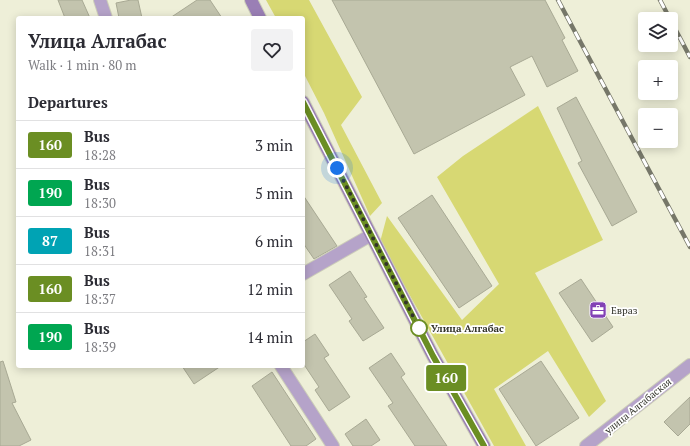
<!DOCTYPE html>
<html lang="en">
<head>
<meta charset="utf-8">
<style>
	:root { --surface:#fff; --page:#f2f2f3; --text:#2b2b33; --muted:#7c7c81; --line:#e1e1e2 }
	body { margin:0; font-family:"PT Serif",serif; background:var(--page); color:var(--text); height:100vh; display:flex; flex-direction:column; font-size:15px; white-space:nowrap }
	* { box-sizing:border-box; margin:0 }
	p { font-size:13px; color:var(--muted) }
	.icon { flex:none; width:22px; height:22px; fill:none; stroke:currentColor; stroke-width:2; stroke-linecap:round; stroke-linejoin:round }
	.map { position:relative; flex:1; overflow:hidden }
	.details { position:absolute; left:16px; top:16px; width:289px; height:352px; display:flex; flex-direction:column; background:var(--surface); border-radius:4px; box-shadow:0 2px 10px #0003 }
	.details>* { flex:none }
	.badge { padding:0 8px; border-radius:3px; font-size:14px; line-height:26px }
	.buttons { position:absolute; left:638px; top:12px; display:grid; gap:8px }
	.buttons a { display:grid; place-items:center; width:40px; height:40px; border-radius:4px; background:var(--surface); box-shadow:0 2px 10px #0003; font-size:20px }
	.you { position:absolute; width:20px; height:20px; margin:-10px; border:3px solid #fff; border-radius:50%; background:#1a73e8; box-shadow:0 0 0 6px #1a73e833 }
	.map>.badge { position:absolute; translate:-50% -50%; box-shadow:0 0 0 2px #fff }
	h2 { padding:0 12px; font-size:15px; line-height:36px }
	.round { display:grid; place-items:center; flex:none; width:42px; height:42px; border-radius:4px; background:var(--page) }
	.headline { display:flex; align-items:center; justify-content:space-between; height:68px; padding:0 12px }
	h1 { font-size:19px; font-weight:700; line-height:30px }
	ul { padding:0; list-style:none }
	li { display:flex; align-items:center; gap:12px; height:48px; padding:0 12px; border-top:1px solid var(--line) }
	li div { flex:1 }
	li b { display:block; font-size:15px }
	li em { font-style:normal }
	li .badge { min-width:44px; font-weight:700; text-align:center }
	.map>svg:first-child { display:block }
	.green { fill:#d7d873 }
	.building { fill:#c3c4ae; stroke:#a8a994 }
	.lines { fill:none; stroke-linecap:round; stroke-linejoin:round }
	.street-casing { stroke:#cccdb9; stroke-width:14 }
	.secondary-casing { stroke:#cccdb9; stroke-width:14 }
	.street { stroke:#b5a3c9; stroke-width:12 }
	.secondary { stroke:#9a7fb5; stroke-width:12 }
	.rail-casing { stroke:#767769; stroke-width:4.5 }
	.rail { stroke:#fff; stroke-width:3; stroke-dasharray:9; stroke-linecap:butt }
	.line-casing { stroke:#fff; stroke-width:9 }
	.line { stroke:#6b8e23; stroke-width:6 }
	.walk { stroke:#32332a; stroke-width:4; stroke-dasharray:0 7.2 }
	.stop-dot { fill:#fff; stroke:#6b8e23; stroke-width:2 }
	.labels { text-anchor:middle; dominant-baseline:central; stroke-width:3.5; stroke-linejoin:round; paint-order:stroke }
	.poi-label { font-size:10px; fill:#32332a; stroke:#fff; text-anchor:start }
	.stop-label { font-size:10px; font-weight:bold; fill:#32332a; stroke:#fff; text-anchor:start }
	.street-label { font-size:10px; fill:#32332a; stroke:#fff }
</style>
</head>
<body>
<div class="map">
<svg width="690" height="446" viewBox="0 0 690 446">
	<rect width="100%" height="100%" fill="#eeefd8"/>
	<g class="green">
		<polygon points="266,0 309,0 362,97 341,125 382,203 370,216 324,113 303,72 303,18 276,18"/>
		<polygon points="538,106 603,240 535,273 606,401 589,417 548,351 494,389 526,446 494,446 380,242 387,216 462,320 499,284 437,177 463,156"/>
	</g>
	<g class="building">
		<polygon points="58,0 82,0 90,18 65,18"/>
		<polygon points="131,0 138,0 142,18 119,18 116,3"/>
		<polygon points="197,0 210,0 222,18 170,18"/>
		<polygon points="332,0 545,0 565,38 562,40 578,71 547,87 532,56 510,67 525,95 414,154"/>
		<polygon points="576,97 637,212 612,226 578,163 582,161 557,108"/>
		<polygon points="303,195 337,246 314,259 303,243"/>
		<polygon points="432,195 492,286 459,308 398,218"/>
		<polygon points="350,271 367,297 364,298 384,328 363,341 349,321 352,319 329,285"/>
		<polygon points="581,279 613,327 592,342 559,293"/>
		<polygon points="315,334 329,355 324,358 350,397 329,411 315,390 319,387 303,363 303,342"/>
		<polygon points="391,353 405,374 401,377 447,446 415,446 388,406 393,403 369,368"/>
		<polygon points="3,361 16,402 12,403 31,440 19,446 0,446 0,362"/>
		<polygon points="541,361 579,418 536,446 499,389"/>
		<polygon points="182,366 221,366 194,384"/>
		<polygon points="272,372 316,439 306,446 291,446 252,386"/>
		<polygon points="690,397 690,424 678,436 664,422"/>
		<polygon points="366,419 380,440 371,446 353,446 345,434"/>
	</g>
	<g class="lines">
		<defs>
			<g id="street">
				<polyline points="100,0 106,18"/>
				<polyline points="303,274 371,235"/>
				<polyline points="281,366 333,446"/>
				<polyline points="586,446 690,365"/>
			</g>
			<g id="secondary">
				<polyline points="251,0 260,18"/>
				<polyline points="303,102 433,356 484,446"/>
			</g>
		</defs>
		<use href="#street" class="street-casing"/>
		<use href="#secondary" class="secondary-casing"/>
		<use href="#street" class="street"/>
		<use href="#secondary" class="secondary"/>
		<defs>
			<g id="rail">
				<polyline points="558,0 690,247"/>
				<polyline points="660,0 670,19"/>
				<polyline points="671,21 690,57"/>
			</g>
		</defs>
		<use href="#rail" class="rail-casing"/>
		<use href="#rail" class="rail"/>
	</g>
	<g class="lines">
		<defs>
			<polyline id="line" points="303,102 433,356 484,446"/>
		</defs>
		<use href="#line" class="line-casing"/>
		<use href="#line" class="line"/>
		<polyline class="walk" points="337,168 419,328"/>
	</g>
	<defs>
		<symbol id="office-square" viewBox="-11 -11 22 22"><rect x="-9" y="-9" width="18" height="18" rx="4" fill="#8241b5" stroke="#fff"/><path d="M-6-3h4V-5.5h4V-3h4V5H-6ZM-1-4.5V-3h2v-1.5ZM-6 0V1H6V0Z" fill="#fff"/></symbol>
	</defs>
	<g fill-rule="evenodd">
		<use href="#office-square" x="588" y="300" width="20" height="20"/>
	</g>
	<circle class="stop-dot" cx="419" cy="328" r="8"/>
	<g class="labels">
		<g class="poi-label">
			<text x="611" y="310">Евраз</text>
		</g>
		<g class="stop-label">
			<text x="431" y="328">Улица Алгабас</text>
		</g>
		<g class="street-label">
			<text transform="translate(638 406) rotate(-39)">улица Алгабаская</text>
		</g>
	</g>
</svg>
<div class="buttons">
<a><svg class="icon" aria-label="layers" viewBox="0 0 24 24"><path d="M12 4l9 5-9 5-9-5zM3 14l9 5 9-5"/></svg></a>
<a>+</a>
<a>−</a>
</div>
<div class="you" style="left:337px;top:168px"></div>
<b class="badge" style="left:446px;top:378px;background:#6b8e23;color:#fff">160</b>
<section class="details">
<div class="headline"><div><h1>Улица Алгабас</h1><p>Walk · 1 min · 80 m</p></div><a class="round"><svg class="icon" aria-label="heart" viewBox="0 0 24 24"><path d="M12 20l-8-8c-3-5 5-10 8-4 3-6 11-1 8 4z"/></svg></a></div>
<h2>Departures</h2>
<ul>
<li><span class="badge" style="background:#6b8e23;color:#fff">160</span><div><b>Bus</b><p>18:28</p></div><em>3 min</em></li>
<li><span class="badge" style="background:#00a651;color:#fff">190</span><div><b>Bus</b><p>18:30</p></div><em>5 min</em></li>
<li><span class="badge" style="background:#00a3b4;color:#fff">87</span><div><b>Bus</b><p>18:31</p></div><em>6 min</em></li>
<li><span class="badge" style="background:#6b8e23;color:#fff">160</span><div><b>Bus</b><p>18:37</p></div><em>12 min</em></li>
<li><span class="badge" style="background:#00a651;color:#fff">190</span><div><b>Bus</b><p>18:39</p></div><em>14 min</em></li>
</ul>
</section>
</div>
</body>
</html>
